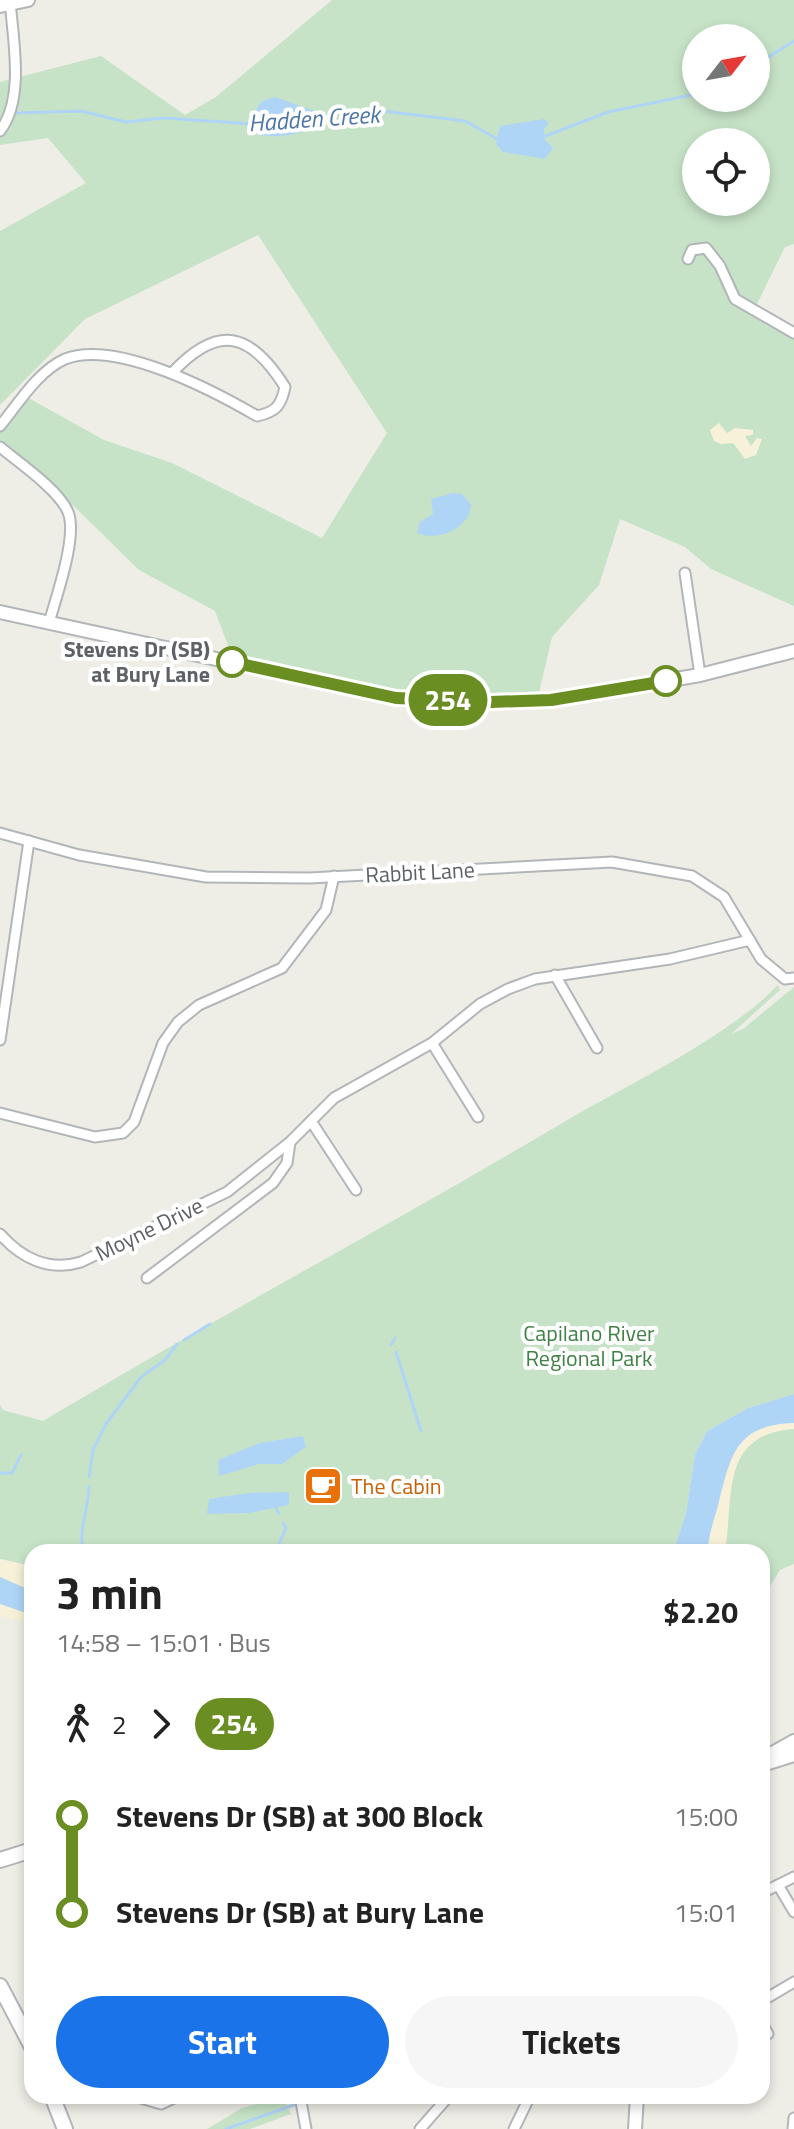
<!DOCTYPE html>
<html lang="en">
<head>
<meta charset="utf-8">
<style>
	:root { --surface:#fff; --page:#f6f6f6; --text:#222; --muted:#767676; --accent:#1a73e8 }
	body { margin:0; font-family:"Titillium Web",sans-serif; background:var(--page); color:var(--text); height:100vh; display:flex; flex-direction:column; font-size:30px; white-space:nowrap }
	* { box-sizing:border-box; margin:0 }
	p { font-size:26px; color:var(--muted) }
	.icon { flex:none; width:44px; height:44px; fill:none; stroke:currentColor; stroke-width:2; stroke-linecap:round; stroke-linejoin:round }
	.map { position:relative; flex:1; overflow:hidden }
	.sheet { position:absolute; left:24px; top:1544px; width:746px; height:560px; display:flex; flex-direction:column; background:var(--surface); border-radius:24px; box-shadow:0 4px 12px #0003 }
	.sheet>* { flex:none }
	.badge { padding:0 16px; border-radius:26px; font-size:28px; line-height:52px }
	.needle { width:52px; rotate:59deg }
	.tools { position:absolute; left:682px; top:24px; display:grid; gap:16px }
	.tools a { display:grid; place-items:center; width:88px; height:88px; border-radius:50%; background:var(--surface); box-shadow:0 4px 12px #0003; font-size:40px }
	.map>.badge { position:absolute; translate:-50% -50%; box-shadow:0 0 0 4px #fff }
	.legs { display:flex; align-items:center; gap:12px; height:88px; padding:0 32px; font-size:26px }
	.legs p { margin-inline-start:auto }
	.summary { display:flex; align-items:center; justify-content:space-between; height:136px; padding:0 32px }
	h1 { font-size:44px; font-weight:700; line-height:60px }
	.button { display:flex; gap:16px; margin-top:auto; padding:16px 32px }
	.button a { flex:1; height:92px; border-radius:48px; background:var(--accent); color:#fff; font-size:32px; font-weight:700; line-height:92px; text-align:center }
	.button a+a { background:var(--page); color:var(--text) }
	ul { padding:0 32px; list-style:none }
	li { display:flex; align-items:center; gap:28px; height:96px; font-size:30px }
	li i { display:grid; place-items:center; width:12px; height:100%; margin:0 10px; background:currentColor }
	li i::after { content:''; width:20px; height:20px; margin:-10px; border:6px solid; border-radius:50%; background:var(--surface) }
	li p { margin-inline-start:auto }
	li:first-child i { background:linear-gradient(#0000 50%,currentColor 0) }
	li:last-child i { background:linear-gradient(currentColor 50%,#0000 0) }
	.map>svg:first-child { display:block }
	.green { fill:#c6e3c7; fill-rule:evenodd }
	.sand { fill:#f7f1d9 }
	.water { fill:#afd5f6 }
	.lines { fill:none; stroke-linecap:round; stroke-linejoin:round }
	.stream { stroke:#afd5f6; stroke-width:3 }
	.minor-casing { stroke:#b3b6b9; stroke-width:13 }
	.tertiary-casing { stroke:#b3b6b9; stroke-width:16 }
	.secondary-casing { stroke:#b3b5b9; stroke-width:18 }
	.minor { stroke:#fff; stroke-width:9 }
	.tertiary { stroke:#fff; stroke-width:12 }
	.secondary { stroke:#fff; stroke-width:14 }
	.line-1-casing { stroke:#fff; stroke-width:18 }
	.line-1 { stroke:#6b8e23; stroke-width:12 }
	.stop-1-dot { fill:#fff; stroke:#6b8e23; stroke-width:4 }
	.labels { text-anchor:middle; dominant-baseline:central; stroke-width:8; stroke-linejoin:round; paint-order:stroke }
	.stop-label { font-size:22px; font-weight:bold; fill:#5e6165; stroke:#fff; text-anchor:end }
	.street-label { font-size:22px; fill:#5e6165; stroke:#fff }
	.park-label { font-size:22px; fill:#408245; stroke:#fff }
	.food-label { font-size:22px; fill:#c56008; stroke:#fff; text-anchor:start }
	.water-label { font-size:24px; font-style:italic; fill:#4d76a6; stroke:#fff }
</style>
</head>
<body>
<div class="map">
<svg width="794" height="2129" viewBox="0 0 794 2129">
	<rect width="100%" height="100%" fill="#eeede6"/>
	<g class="green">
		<path d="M 332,0 L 794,0 L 794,244 L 785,247 L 753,312 L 794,332 L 794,606 L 711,569 L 685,547 L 620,519 L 599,585 L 552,637 L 538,697 L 407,693 L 233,658 L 215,611 L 139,570 L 41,474 L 0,442 L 0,430 L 23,395 L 104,440 L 172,463 L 322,538 L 387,433 L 258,235 L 85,319 L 0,405 L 0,231 L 86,183 L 48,138 L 0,145 L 0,82 L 101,56 L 185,115 L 216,97 ZM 696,38 L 756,38 L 756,98 L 696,98 ZM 696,142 L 756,142 L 756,202 L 696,202 Z"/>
		<path d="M 778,985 L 780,990 L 731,1034 L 743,1029 L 794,987 L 794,1564 L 780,1570 L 762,1599 L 762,1552 L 32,1552 L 32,1566 L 0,1559 L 0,1405 L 3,1410 L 43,1421 C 215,1318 392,1224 564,1122 C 629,1084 727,1038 778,985 Z"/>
		<polygon points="283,2097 291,2114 250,2129 207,2129 242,2108"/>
	</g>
	<g class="sand">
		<polygon points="719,423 727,433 735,428 753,430 753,435 745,436 751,446 757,438 762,439 756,455 745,459 733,443 721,444 714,441 710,430"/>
		<path d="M 794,1394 L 794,1429 C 719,1434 734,1498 725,1552 L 673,1552 L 686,1513 L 695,1454 L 707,1431 L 748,1408 Z"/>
		<polygon points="0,1559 32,1566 32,1624 0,1616"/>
	</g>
	<g class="water">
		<path d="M 275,97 L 326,115 C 314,134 276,140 256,134 C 250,120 254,113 262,101 Z"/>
		<polygon points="544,119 549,123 544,129 545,140 553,148 545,159 503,152 496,144 500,126"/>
		<path d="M 453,493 L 462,494 L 471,504 C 470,529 438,542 417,533 L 420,522 L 433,514 L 431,499 Z"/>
		<path d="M 794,1394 L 794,1423 C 739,1425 732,1450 720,1497 C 716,1516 708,1533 708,1552 L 673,1552 L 686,1513 L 695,1454 L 707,1431 L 748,1408 Z"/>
		<polygon points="303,1436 306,1447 282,1464 259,1464 219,1476 218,1460 260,1443"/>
		<polygon points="289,1492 289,1505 249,1513 207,1514 209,1499 248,1493"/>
		<polygon points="0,1577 32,1591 32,1615 0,1604"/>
	</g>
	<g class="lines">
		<g class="stream">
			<polyline points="756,65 794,41"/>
			<polyline points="17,113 81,111 126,122 163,118 254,124"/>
			<polyline points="325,115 375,110 465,121 499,140"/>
			<polyline points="543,137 608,112 696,94"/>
			<polyline points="184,1340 210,1324"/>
			<polyline points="391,1345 395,1338"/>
			<polyline points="396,1352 421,1431"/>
			<polyline points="0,1473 12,1473 21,1455"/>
			<polyline points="89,1477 93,1450 106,1424 141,1377 165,1360 177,1344"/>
			<polyline points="276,1508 279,1514"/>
			<path d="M 84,1552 C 77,1532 89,1508 89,1486"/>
			<polyline points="275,1552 286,1528 283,1523"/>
			<polyline points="308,2100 321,2096"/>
			<polyline points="226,2129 294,2105"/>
		</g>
		<defs>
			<g id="minor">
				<path d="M 0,131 C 25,99 13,39 10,1"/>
				<polyline points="688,259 692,250 706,248 720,266 735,299 794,333"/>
				<path d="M 0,426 C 18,404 38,371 65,359 C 116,339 214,391 257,416 C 276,412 281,406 285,387 C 251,333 219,323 173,372"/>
				<path d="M 0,447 C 18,462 59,490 68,512 C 78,536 56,597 49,623"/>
				<polyline points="685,573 700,675"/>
				<polyline points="0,833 79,855 206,877 309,878 612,862 692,876 724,897 761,959 785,979 794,978"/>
				<polyline points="555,975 597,1048"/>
				<polyline points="0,1040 29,841"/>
				<polyline points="432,1043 478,1117"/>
				<polyline points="0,1113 95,1137 123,1133 134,1122 163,1043 178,1022 199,1005 282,968 326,910 334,876"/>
				<polyline points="311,1121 356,1190"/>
				<path d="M 0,1234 C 21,1258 49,1272 81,1262 L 227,1192 L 290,1142 L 334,1098 L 432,1043 L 480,1004 L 508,989 L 535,979 L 670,959 L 750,940"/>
				<polyline points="147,1278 273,1183 287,1163 290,1142"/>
				<polyline points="778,1885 794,1912"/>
				<polyline points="762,1893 794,1877"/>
				<polyline points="762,2001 794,1982"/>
				<polyline points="762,2023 768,2034"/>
				<polyline points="134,2096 161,2104 178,2096"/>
				<polyline points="300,2096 306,2129"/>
				<polyline points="420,2129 449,2096"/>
				<polyline points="514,2129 530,2096"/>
				<polyline points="793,2129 794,2118"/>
			</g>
			<g id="tertiary">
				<polyline points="0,6 28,0"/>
				<polyline points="0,612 396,698 491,702 551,700 700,675 794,651"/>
				<polyline points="635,2129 637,2096"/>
			</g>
			<g id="secondary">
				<polyline points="762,1760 794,1742"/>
				<polyline points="762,1764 794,1754"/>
				<polyline points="0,1860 32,1850"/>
				<polyline points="0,1986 32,2047"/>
				<polyline points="52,2096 65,2129"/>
			</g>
		</defs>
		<use href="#minor" class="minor-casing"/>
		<use href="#tertiary" class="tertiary-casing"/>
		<use href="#secondary" class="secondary-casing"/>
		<use href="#minor" class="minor"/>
		<use href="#tertiary" class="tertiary"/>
		<use href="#secondary" class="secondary"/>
	</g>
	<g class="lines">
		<defs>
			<polyline id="line-1" points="232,662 396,698 491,702 551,700 666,681"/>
		</defs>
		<use href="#line-1" class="line-1-casing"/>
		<use href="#line-1" class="line-1"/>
	</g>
	<defs>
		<symbol id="cafe-square" viewBox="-11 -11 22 22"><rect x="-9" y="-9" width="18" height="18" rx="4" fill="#e8710a" stroke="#fff"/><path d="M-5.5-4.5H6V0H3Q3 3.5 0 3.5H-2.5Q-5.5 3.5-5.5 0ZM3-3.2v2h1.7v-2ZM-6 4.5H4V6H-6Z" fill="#fff"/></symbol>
	</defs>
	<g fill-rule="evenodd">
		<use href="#cafe-square" x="301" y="1464" width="44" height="44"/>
	</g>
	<g class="stop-1-dot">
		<circle cx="232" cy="662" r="14"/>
		<circle cx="666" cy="681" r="14"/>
	</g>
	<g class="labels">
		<g class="stop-label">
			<text x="210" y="649">Stevens Dr (SB)<tspan x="210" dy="25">at Bury Lane</tspan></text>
		</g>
		<g class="street-label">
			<text transform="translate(420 872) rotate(-3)">Rabbit Lane</text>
			<text transform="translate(149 1229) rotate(-26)">Moyne Drive</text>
		</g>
		<g class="park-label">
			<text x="589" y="1333">Capilano River<tspan x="589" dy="25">Regional Park</tspan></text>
		</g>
		<g class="food-label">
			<text x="351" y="1486">The Cabin</text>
		</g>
		<g class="water-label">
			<text transform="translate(314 118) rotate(-4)">Hadden Creek</text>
		</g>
	</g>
</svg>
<div class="tools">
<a><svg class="needle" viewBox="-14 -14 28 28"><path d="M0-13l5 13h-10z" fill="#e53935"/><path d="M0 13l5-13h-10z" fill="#767676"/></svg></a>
<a><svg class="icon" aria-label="locate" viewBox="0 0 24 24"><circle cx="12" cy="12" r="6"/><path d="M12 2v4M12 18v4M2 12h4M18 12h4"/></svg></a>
</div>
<b class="badge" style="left:448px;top:700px;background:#6b8e23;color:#fff">254</b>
<section class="sheet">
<div class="summary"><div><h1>3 min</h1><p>14:58 – 15:01 · Bus</p></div><b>$2.20</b></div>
<div class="legs"><svg class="icon" aria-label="walk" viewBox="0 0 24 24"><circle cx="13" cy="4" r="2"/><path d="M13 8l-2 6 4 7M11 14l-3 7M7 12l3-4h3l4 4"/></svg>2<svg class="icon" aria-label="forward" viewBox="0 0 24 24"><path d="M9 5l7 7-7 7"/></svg><b class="badge" style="background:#6b8e23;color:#fff">254</b></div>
<ul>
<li><i style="color:#6b8e23"></i><b>Stevens Dr (SB) at 300 Block</b><p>15:00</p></li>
<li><i style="color:#6b8e23"></i><b>Stevens Dr (SB) at Bury Lane</b><p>15:01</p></li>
</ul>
<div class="button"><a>Start</a><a>Tickets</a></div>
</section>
</div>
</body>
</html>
